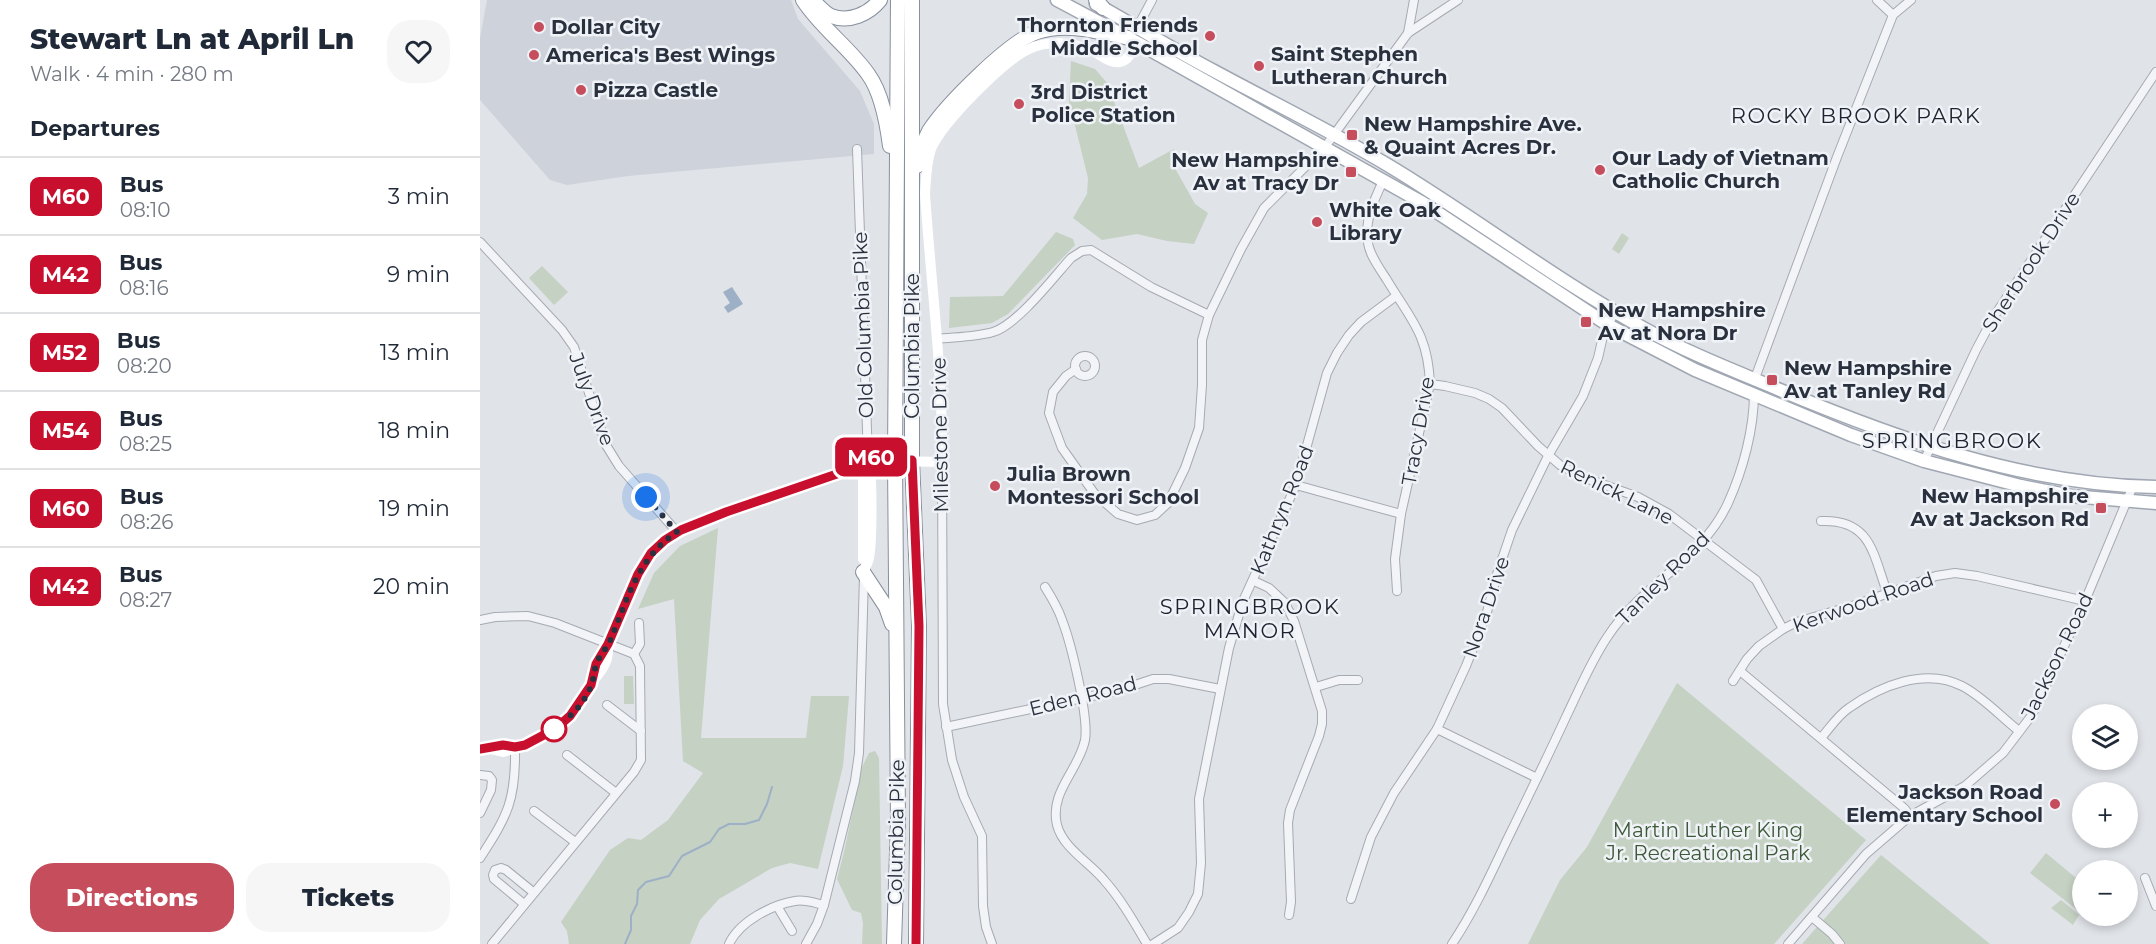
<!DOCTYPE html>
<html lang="en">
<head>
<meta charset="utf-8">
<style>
	:root { --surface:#fff; --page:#f6f6f7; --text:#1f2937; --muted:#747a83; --line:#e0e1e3; --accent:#c54d5c }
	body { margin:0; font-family:Montserrat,sans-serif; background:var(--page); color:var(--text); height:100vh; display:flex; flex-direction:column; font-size:22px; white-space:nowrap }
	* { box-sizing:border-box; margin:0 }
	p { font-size:20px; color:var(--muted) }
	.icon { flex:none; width:33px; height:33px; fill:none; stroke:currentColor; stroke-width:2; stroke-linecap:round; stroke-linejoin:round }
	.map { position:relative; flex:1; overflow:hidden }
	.sheet { display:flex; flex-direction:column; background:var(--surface); width:480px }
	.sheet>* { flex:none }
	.badge { padding:0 12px; border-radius:9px; font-size:21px; line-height:39px }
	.fabs { position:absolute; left:1592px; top:704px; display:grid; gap:12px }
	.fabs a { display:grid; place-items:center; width:66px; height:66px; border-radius:50%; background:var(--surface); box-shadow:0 3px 9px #0003; font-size:30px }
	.you { position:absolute; width:30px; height:30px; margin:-15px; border:4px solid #fff; border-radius:50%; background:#1a73e8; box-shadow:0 0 0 9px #1a73e833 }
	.map>.badge { position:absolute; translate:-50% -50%; box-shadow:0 0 0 3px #fff }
	h2 { padding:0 30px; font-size:22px; line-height:54px }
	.round { display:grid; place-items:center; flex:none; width:63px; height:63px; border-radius:24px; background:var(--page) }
	.head { display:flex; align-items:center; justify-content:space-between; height:102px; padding:0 30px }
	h1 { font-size:28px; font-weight:800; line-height:45px }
	.cta { display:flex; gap:12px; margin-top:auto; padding:12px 30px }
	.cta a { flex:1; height:69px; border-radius:24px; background:var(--accent); color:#fff; font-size:24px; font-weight:800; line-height:69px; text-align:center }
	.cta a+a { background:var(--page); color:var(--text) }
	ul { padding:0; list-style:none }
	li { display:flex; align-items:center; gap:18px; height:78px; padding:0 30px; border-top:2px solid var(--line) }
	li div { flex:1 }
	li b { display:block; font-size:22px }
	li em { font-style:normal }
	li .badge { min-width:66px; font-weight:700; text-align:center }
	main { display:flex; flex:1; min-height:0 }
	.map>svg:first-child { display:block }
	.built { fill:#ced2da }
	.green { fill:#c5d1c2 }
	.water { fill:#9db0c6 }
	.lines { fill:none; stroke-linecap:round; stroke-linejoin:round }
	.stream { stroke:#9db0c6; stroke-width:2 }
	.street-casing { stroke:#a6aab2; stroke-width:10 }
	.primary-casing { stroke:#a0a7b3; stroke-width:15 }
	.highway-casing { stroke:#88909e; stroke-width:16 }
	.street { stroke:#f2f4f7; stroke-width:8 }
	.secondary { stroke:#fff; stroke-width:10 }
	.primary { stroke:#fff; stroke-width:12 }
	.highway { stroke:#fff; stroke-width:14 }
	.line-casing { stroke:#fff; stroke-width:14 }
	.line { stroke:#c8102e; stroke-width:9 }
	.walk { stroke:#2a313e; stroke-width:6; stroke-dasharray:0 10.8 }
	.poi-dot { fill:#c54d5c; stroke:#eff2f6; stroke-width:2 }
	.stop-dot { fill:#fff; stroke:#c8102e; stroke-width:3 }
	.labels { text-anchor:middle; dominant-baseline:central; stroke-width:5; stroke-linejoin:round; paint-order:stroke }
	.poi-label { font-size:20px; font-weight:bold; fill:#2a313e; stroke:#eff2f6; text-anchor:start }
	.street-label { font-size:20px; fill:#2a313e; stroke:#eff2f6 }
	.park-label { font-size:20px; fill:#3d5938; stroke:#eff2f6 }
	.neighbourhood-label { font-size:21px; letter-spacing:1.5px; fill:#1c222f; stroke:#eff2f6 }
</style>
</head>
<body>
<main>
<section class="sheet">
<div class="head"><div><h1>Stewart Ln at April Ln</h1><p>Walk · 4 min · 280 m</p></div><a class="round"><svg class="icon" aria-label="heart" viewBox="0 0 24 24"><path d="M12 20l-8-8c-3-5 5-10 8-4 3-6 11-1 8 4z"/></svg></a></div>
<h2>Departures</h2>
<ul>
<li><span class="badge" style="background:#c8102e;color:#fff">M60</span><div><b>Bus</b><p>08:10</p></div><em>3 min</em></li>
<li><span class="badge" style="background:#c8102e;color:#fff">M42</span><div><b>Bus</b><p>08:16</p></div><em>9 min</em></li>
<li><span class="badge" style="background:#c8102e;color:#fff">M52</span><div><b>Bus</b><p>08:20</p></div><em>13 min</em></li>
<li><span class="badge" style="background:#c8102e;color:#fff">M54</span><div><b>Bus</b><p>08:25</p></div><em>18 min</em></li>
<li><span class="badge" style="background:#c8102e;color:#fff">M60</span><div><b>Bus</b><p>08:26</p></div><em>19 min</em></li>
<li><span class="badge" style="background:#c8102e;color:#fff">M42</span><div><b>Bus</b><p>08:27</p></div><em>20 min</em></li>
</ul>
<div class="cta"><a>Directions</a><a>Tickets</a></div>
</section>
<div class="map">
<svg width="1676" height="944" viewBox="0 0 1676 944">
	<rect width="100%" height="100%" fill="#e0e3e8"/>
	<polygon class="built" points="7,0 311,0 318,19 380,91 394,124 394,154 148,176 87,185 70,180 0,100 0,38"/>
	<g class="green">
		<polygon points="591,61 615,69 627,83 659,168 694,149 696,170 715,204 728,213 714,244 687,241 657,234 622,240 593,218 607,194 608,178 589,101"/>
		<polygon points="576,232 593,239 595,245 528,314 512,323 469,328 470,297 523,296"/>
		<polygon points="1142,233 1149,238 1139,254 1132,249"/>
		<polygon points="62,266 88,292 74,305 49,278"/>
		<polygon points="238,528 221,738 326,738 331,696 369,696 363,766 338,869 310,863 292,868 239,899 220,920 210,944 89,944 87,931 81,922 130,850 148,838 161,840 188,820 223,773 203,761 194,599 158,609 174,573 200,546"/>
		<polygon points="144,676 153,676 154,704 144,704"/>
		<polygon points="1197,683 1386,840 1294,944 1048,944 1080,880 1107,847"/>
		<polygon points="395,751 399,758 402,944 382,944 383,923 381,913 372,910 357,879 364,852 382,767 389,753"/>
		<polygon points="1566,853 1602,883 1601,913 1550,873"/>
		<polygon points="1401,855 1510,944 1322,944"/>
		<polygon points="1581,900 1599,915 1593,925 1571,908"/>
	</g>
	<polygon class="water" points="252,287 263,304 248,313 244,307 250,303 243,292"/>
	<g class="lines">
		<polyline class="stream" points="145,944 151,930 151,916 157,904 158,890 166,882 189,876 202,856 230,842 239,829 249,824 265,824 279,820 287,804 292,787"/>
		<defs>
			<g id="street">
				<polyline points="1397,0 1413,15"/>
				<polyline points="657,28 672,0"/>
				<polyline points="928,33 934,0"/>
				<polyline points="377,149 388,458"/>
				<path d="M 903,181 C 894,200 884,221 888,243 C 890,256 900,269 907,280 C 931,320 948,334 950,384 L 921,514 L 915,559 L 917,591"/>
				<polyline points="0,242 82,330 94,347 126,445 139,466 197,532"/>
				<path d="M 457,339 C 475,337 496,337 513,332 C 537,325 573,278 591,258 L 602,251 L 611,250 L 671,287 L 729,315"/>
				<circle cx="605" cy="366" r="10"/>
				<polyline points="596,369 586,376 573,392 569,413 582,448 614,493 638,514 657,520 675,515 688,503 705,468 719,428 722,385 722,340 729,315 761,249 784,208 845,147 928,33 978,0"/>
				<polyline points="1274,381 1357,157 1413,15 1431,0"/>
				<polyline points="950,384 965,386 995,393 1009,399 1022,408 1058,446 1080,465 1108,479 1158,497 1189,514 1276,580 1303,629"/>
				<polyline points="1444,461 1496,350 1513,318 1676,72"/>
				<polyline points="462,462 463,704 472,760 484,797 502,836 503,906 506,927 512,944"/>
				<polyline points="816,485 921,514"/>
				<path d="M 1341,521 C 1391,519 1393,554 1407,592"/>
				<polyline points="774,581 789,588 805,603 814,621 842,711 842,724 839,736 810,810 808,823 811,902 809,915"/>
				<path d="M 565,587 C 572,598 578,608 582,620 C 591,643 609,717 605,740 C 599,770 569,792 577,825 C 583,848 609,862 624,880 C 641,899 654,922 667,944"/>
				<polyline points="0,620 15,617 48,616 75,623 154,654 160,666 161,760 154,772 12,944"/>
				<polyline points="154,654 160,644 159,623"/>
				<polyline points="1260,671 1424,808 1430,816"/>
				<polyline points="1253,681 1267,659 1279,646 1303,629 1317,622 1375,605 1456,576 1475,573 1497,576 1605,601"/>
				<polyline points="836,687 859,680 878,680"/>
				<polyline points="127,705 161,731"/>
				<polyline points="466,727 640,690 673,679 689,679 740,689"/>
				<polyline points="957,729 1057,778"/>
				<path d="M 1341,738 C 1350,728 1358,715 1369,708 C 1400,686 1445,667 1482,686 C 1502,696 1521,717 1539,731"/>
				<polyline points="87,755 136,793"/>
				<polyline points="0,775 9,776 12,780 11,790 0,813"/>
				<polyline points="54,811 95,842"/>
				<path d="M 0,858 C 28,815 36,800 35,747"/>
				<polyline points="1665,878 1676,906"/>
				<polyline points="871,899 891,837 914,793 957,729 986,666 1007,612 1017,574 1032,530 1068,456 1103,396 1118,358 1123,336 1135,311"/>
				<polyline points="44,904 14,879 13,875 15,870 21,868 26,870 53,892"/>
				<polyline points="297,906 312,931"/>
				<polyline points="1332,917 1352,934 1360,944"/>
				<path d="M 249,944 C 259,922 291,905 315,901 C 324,899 335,903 344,905"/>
				<polyline points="326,944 337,924 344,905 375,781 379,753 384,576"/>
				<polyline points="673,944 698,928 709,912 718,894 721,863 719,799 749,648 763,601 816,485 847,373 857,353 869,335 881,322 916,296"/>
				<path d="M 972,944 C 994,911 1010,876 1027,840 C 1047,799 1067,758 1086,717 C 1099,690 1111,661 1128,636 C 1162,584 1222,560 1248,503 C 1263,470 1274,429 1274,393"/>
				<polyline points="1308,944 1386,854 1430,816 1485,786 1523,753 1552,715 1605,601 1653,486"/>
			</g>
			<g id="primary">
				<polyline points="577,0 656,42 943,203 1128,325 1215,370 1371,435 1444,461 1541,486 1591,496 1676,503"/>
				<path d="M 616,4 C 655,26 694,50 734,71 C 793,103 853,132 911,167 C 997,219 1077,281 1165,329 C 1208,353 1255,371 1300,390 C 1420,440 1545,485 1676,487"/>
			</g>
			<g id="highway">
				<path d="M 323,0 C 341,28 369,47 388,74 C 402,93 407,123 410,146"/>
				<path d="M 332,0 C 338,5 344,13 351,16 C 369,23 389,14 400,0"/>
				<polyline points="432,0 432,460 439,626 436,944"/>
				<polyline points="616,0 623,8"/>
				<path d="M 437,166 C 440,154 443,142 449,131 C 465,106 529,41 557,32 C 587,22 619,32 649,38"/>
				<polyline points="383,572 406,607 412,624"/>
				<polyline points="414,944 418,821 415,461 418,0"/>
			</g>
		</defs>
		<use href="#street" class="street-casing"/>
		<use href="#primary" class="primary-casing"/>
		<use href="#highway" class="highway-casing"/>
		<use href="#street" class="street"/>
		<g class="secondary">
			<polyline points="390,470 406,468 415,461"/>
			<polyline points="383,559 383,465"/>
			<path d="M 383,572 C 385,568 388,563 389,558 C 392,543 393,471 388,458"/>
			<path d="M 113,681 C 124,668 129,661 128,644"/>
			<path d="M 6,748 L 23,752 L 45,745 L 75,729 L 90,716 L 111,685 L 116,664 L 128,644 L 158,574 L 171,553 L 185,540 L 201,530 L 246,512 L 383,465 L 388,458 L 400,456 L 408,457 L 415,461 L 462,462 C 463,372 451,284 445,194 C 446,179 446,164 451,149 C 462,123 523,61 549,49 C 559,44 569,43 580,43 C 590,44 601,46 611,50 C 620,54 630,64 640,62 C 649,61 653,49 656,42"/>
		</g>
		<use href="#primary" class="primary"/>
		<use href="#highway" class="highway"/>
	</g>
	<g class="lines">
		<defs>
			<path id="line" d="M 0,749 L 23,745 L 35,747 L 45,745 L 75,729 L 90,716 L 111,685 L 116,664 L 128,644 L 158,574 L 171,553 L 185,540 L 201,530 L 246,512 L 383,465 L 388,458 C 404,456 416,461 432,460 L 439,626 L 436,944"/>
		</defs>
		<use href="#line" class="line-casing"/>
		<use href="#line" class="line"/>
		<path class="walk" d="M 74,729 C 90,718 106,702 112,683 C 114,677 114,671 116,665 C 119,656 126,649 130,641 C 147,600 158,557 197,532 L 166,497"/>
	</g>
	<g class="poi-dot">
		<circle cx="59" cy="27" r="6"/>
		<circle cx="730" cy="36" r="6"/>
		<circle cx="54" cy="55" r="6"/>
		<circle cx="779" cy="66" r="6"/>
		<circle cx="101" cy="90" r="6"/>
		<circle cx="539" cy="104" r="6"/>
		<rect x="866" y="129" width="12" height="12" rx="3"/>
		<circle cx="1120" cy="170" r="6"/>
		<rect x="865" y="166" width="12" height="12" rx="3"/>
		<circle cx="837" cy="222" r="6"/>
		<rect x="1100" y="316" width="12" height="12" rx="3"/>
		<rect x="1286" y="374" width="12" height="12" rx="3"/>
		<circle cx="515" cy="486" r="6"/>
		<rect x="1615" y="502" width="12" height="12" rx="3"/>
		<circle cx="1575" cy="804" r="6"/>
	</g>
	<circle class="stop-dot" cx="74" cy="729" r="12"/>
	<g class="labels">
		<g class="poi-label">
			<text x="718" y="25" text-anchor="end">Thornton Friends<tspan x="718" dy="23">Middle School</tspan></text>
			<text x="71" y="27">Dollar City</text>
			<text x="791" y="54">Saint Stephen<tspan x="791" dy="23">Lutheran Church</tspan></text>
			<text x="66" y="55">America's Best Wings</text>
			<text x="113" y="90">Pizza Castle</text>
			<text x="551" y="92">3rd District<tspan x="551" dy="23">Police Station</tspan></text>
			<text x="884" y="124">New Hampshire Ave.<tspan x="884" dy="23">&amp; Quaint Acres Dr.</tspan></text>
			<text x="1132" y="158">Our Lady of Vietnam<tspan x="1132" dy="23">Catholic Church</tspan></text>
			<text x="859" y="160" text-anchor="end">New Hampshire<tspan x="859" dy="23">Av at Tracy Dr</tspan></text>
			<text x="849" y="210">White Oak<tspan x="849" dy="23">Library</tspan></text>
			<text x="1118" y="310">New Hampshire<tspan x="1118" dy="23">Av at Nora Dr</tspan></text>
			<text x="1304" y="368">New Hampshire<tspan x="1304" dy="23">Av at Tanley Rd</tspan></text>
			<text x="527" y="474">Julia Brown<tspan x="527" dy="23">Montessori School</tspan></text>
			<text x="1609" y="496" text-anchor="end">New Hampshire<tspan x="1609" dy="23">Av at Jackson Rd</tspan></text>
			<text x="1563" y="792" text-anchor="end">Jackson Road<tspan x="1563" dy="23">Elementary School</tspan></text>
		</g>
		<g class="street-label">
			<text transform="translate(1551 262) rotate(-57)">Sherbrook Drive</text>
			<text transform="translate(383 325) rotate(-92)">Old Columbia Pike</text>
			<text transform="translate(432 346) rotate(-90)">Columbia Pike</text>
			<text transform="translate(112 399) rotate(70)">July Drive</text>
			<text transform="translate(938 431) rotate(-80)">Tracy Drive</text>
			<text transform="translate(460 435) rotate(-91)">Milestone Drive</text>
			<text transform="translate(1137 492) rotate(26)">Renick Lane</text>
			<text transform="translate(802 510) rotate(-68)">Kathryn Road</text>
			<text transform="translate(1183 578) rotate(-45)">Tanley Road</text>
			<text transform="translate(1383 602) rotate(-19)">Kerwood Road</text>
			<text transform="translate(1006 607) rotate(-71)">Nora Drive</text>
			<text transform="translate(1577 656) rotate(-64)">Jackson Road</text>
			<text transform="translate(603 696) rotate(-14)">Eden Road</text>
			<text transform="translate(416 832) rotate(-89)">Columbia Pike</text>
		</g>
		<g class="park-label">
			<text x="1228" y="830">Martin Luther King<tspan x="1228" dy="23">Jr. Recreational Park</tspan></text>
		</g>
		<g class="neighbourhood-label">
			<text x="1376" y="115">ROCKY BROOK PARK</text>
			<text x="1472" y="440">SPRINGBROOK</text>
			<text x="770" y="606">SPRINGBROOK<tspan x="770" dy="24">MANOR</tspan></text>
		</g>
	</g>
</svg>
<div class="fabs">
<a><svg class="icon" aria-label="layers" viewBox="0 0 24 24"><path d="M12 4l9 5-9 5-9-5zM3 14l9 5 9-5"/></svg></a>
<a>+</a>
<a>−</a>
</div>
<div class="you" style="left:166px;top:497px"></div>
<b class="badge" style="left:391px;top:457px;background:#c8102e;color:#fff">M60</b>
</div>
</main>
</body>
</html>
